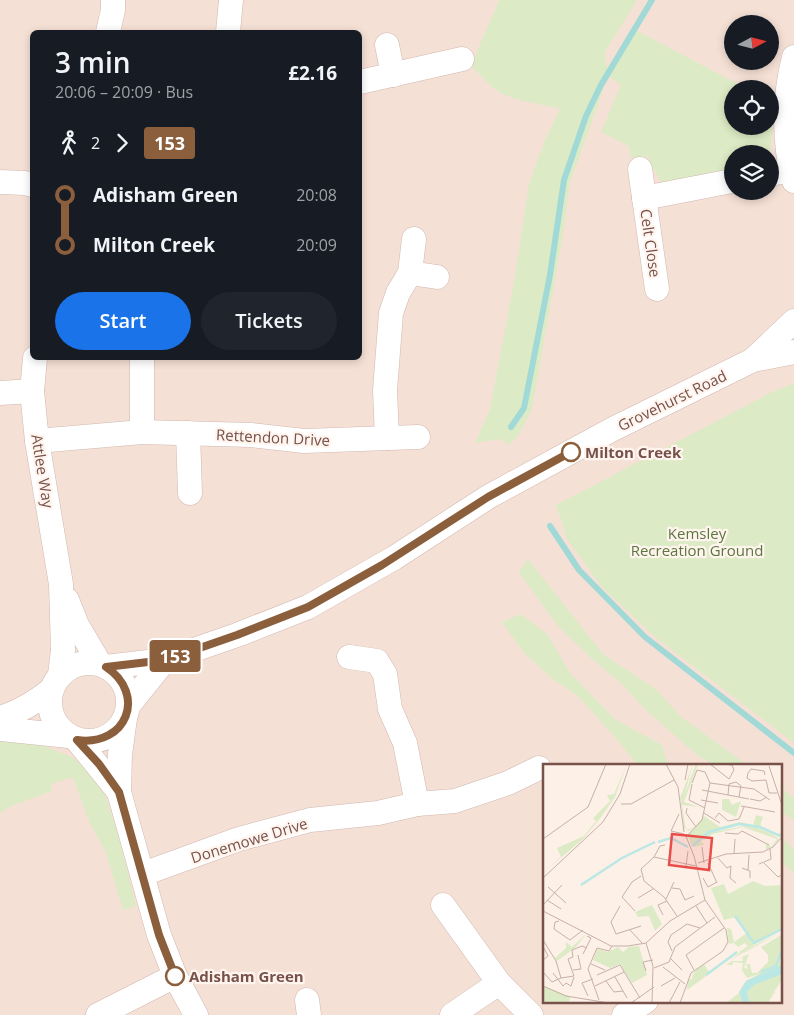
<!DOCTYPE html>
<html lang="en">
<head>
<meta charset="utf-8">
<style>
	:root { --surface:#171b24; --page:#20242c; --text:#f1f3f6; --muted:#9ea1a6; --accent:#1a73e8 }
	body { margin:0; font-family:"Open Sans",sans-serif; background:var(--page); color:var(--text); height:100vh; display:flex; flex-direction:column; font-size:19px; white-space:nowrap }
	* { box-sizing:border-box; margin:0 }
	p { font-size:16px; color:var(--muted) }
	.icon { flex:none; width:28px; height:28px; fill:none; stroke:currentColor; stroke-width:2; stroke-linecap:round; stroke-linejoin:round }
	.map { position:relative; flex:1; overflow:hidden }
	.panel { position:absolute; left:30px; top:30px; width:332px; height:330px; display:flex; flex-direction:column; background:var(--surface); border-radius:8px; box-shadow:0 2px 8px #0003 }
	.panel>* { flex:none }
	.badge { padding:0 10px; border-radius:4px; font-size:18px; line-height:32px }
	.needle { width:32px; rotate:83deg }
	.controls { position:absolute; left:724px; top:15px; display:grid; gap:10px }
	.controls a { display:grid; place-items:center; width:55px; height:55px; border-radius:50%; background:var(--surface); box-shadow:0 2px 8px #0003; font-size:25px }
	.map>.badge { position:absolute; translate:-50% -50%; box-shadow:0 0 0 2px #fff }
	.legs { display:flex; align-items:center; gap:8px; height:55px; padding:0 25px; font-size:16px }
	.legs p { margin-inline-start:auto }
	.head { display:flex; align-items:center; justify-content:space-between; height:85px; padding:0 25px }
	h1 { font-size:28px; font-weight:600; line-height:38px }
	.primary-button { display:flex; gap:10px; margin-top:auto; padding:10px 25px }
	.primary-button a { flex:1; height:58px; border-radius:30px; background:var(--accent); color:#fff; font-size:20px; font-weight:600; line-height:58px; text-align:center }
	.primary-button a+a { background:var(--page); color:var(--text) }
	ul { padding:0 25px; list-style:none }
	li { display:flex; align-items:center; gap:18px; height:50px; font-size:19px }
	li i { display:grid; place-items:center; width:8px; height:100%; margin:0 6px; background:currentColor }
	li i::after { content:''; width:12px; height:12px; margin:-6px; border:4px solid; border-radius:50%; background:var(--surface) }
	li p { margin-inline-start:auto }
	li:first-child i { background:linear-gradient(#0000 50%,currentColor 0) }
	li:last-child i { background:linear-gradient(currentColor 50%,#0000 0) }
	.map>svg:first-child { display:block }
	.residential { fill:#f5e0d5; fill-rule:evenodd }
	.green { fill:#dcebc5 }
	.lines { fill:none; stroke-linecap:round; stroke-linejoin:round }
	.stream { stroke:#a1d9d6; stroke-width:6 }
	.minor-casing { stroke:#d1b8af; stroke-width:25 }
	.minor { stroke:#fff; stroke-width:24 }
	.line-1-casing { stroke:#fff; stroke-width:11 }
	.line-1 { stroke:#8b5e3c; stroke-width:8 }
	.stop-1-dot { fill:#fff; stroke:#8b5e3c; stroke-width:2.5 }
	.labels { text-anchor:middle; dominant-baseline:central; stroke-width:4.5; stroke-linejoin:round; paint-order:stroke }
	.street-label { font-size:15px; fill:#77514a; stroke:#fff5ee }
	.stop-label { font-size:15px; font-weight:bold; fill:#77514a; stroke:#fff5ee; text-anchor:start }
	.park-label { font-size:15px; fill:#5b773f; stroke:#fff5ee }
	.inset-river { fill:none; stroke:#bbe7e5; stroke-width:2.5 }
	.inset-road { fill:none; stroke:#c7b0a8; stroke-width:1 }
	.view { fill:#e84d4a; fill-opacity:0.15; stroke:#e84d4a; stroke-width:2.5 }
	.inset-edge { fill:none; stroke:#77514a; stroke-width:2.5 }
</style>
</head>
<body>
<div class="map">
<svg width="794" height="1015" viewBox="0 0 794 1015">
	<rect width="100%" height="100%" fill="#fdf0e7"/>
	<path class="residential" d="M 0,0 L 794,0 L 794,1015 L 0,1015 ZM 732,24 L 770,24 L 770,61 L 732,61 ZM 32,32 L 360,32 L 360,358 L 32,358 ZM 732,89 L 770,89 L 770,126 L 732,126 ZM 732,154 L 770,154 L 770,191 L 732,191 ZM 544,765 L 780,765 L 780,1001 L 544,1001 Z"/>
	<g class="green">
		<path d="M 499,0 L 637,0 L 605,52 L 607,69 L 632,28 L 747,89 L 732,89 L 732,126 L 770,126 L 770,101 L 774,103 L 770,156 L 770,154 L 732,154 L 732,169 L 661,182 L 647,156 L 633,159 L 630,156 L 629,146 L 601,132 L 621,85 L 608,76 L 570,183 L 563,234 L 532,409 L 518,436 L 509,445 L 500,439 L 475,443 L 490,409 L 514,282 L 529,184 L 545,140 L 560,109 C 541,104 519,102 501,93 C 490,87 480,75 472,66 C 479,43 491,22 499,0 Z"/>
		<polygon points="794,383 794,743 655,637 602,587 567,539 556,505 772,392"/>
		<polygon points="528,559 603,654 656,689 680,716 747,765 715,765 698,756 645,709 622,684 591,658 557,625 519,572"/>
		<polygon points="521,614 547,634 570,673 616,720 662,745 668,765 637,765 620,743 579,697 554,680 524,653 502,622"/>
		<polygon points="0,741 33,742 72,757 101,783 120,840 136,906 123,910 105,850 90,824 73,777 51,784 52,791 11,806 0,813"/>
		<polygon points="780,787 794,798 794,820 780,811"/>
		<polygon points="780,836 794,849 794,873 780,861"/>
	</g>
	<g class="lines">
		<g class="stream">
			<polyline points="511,427 524,408 550,275 564,180 586,116 601,85 652,0"/>
			<polyline points="550,526 579,570 645,637 794,753"/>
		</g>
		<defs>
			<g id="minor">
				<polyline points="108,32 113,10 113,0"/>
				<polyline points="228,32 231,0"/>
				<polyline points="387,45 393,75"/>
				<path d="M 794,57 C 784,96 783,142 794,181"/>
				<polyline points="360,82 462,59"/>
				<polyline points="640,169 657,289"/>
				<polyline points="770,174 791,170"/>
				<polyline points="0,182 25,183 32,185"/>
				<polyline points="644,198 732,181"/>
				<polyline points="410,273 437,277"/>
				<polyline points="35,358 32,391 37,441 61,584 63,650 60,675"/>
				<polyline points="755,358 794,321"/>
				<polyline points="0,393 32,391"/>
				<polyline points="142,432 142,358"/>
				<polyline points="188,433 190,493"/>
				<polyline points="387,438 385,390 391,313 398,293 410,273 414,239"/>
				<polyline points="37,441 142,432 251,435 304,441 418,437"/>
				<polyline points="67,600 77,625 100,664"/>
				<polyline points="349,657 377,661 385,674 390,709 405,743 417,804"/>
				<circle cx="89" cy="702" r="39"/>
				<polyline points="106,667 165,660 237,635 308,607 394,558 488,497 613,429 753,360 794,352"/>
				<polyline points="128,706 165,660"/>
				<path d="M 0,718 C 20,712 36,702 52,689"/>
				<polyline points="125,718 120,754 119,792 159,935 175,976 196,1015"/>
				<polyline points="0,729 69,736"/>
				<polyline points="77,740 119,792"/>
				<polyline points="143,874 239,839 310,820 378,813 417,804 455,801 508,783 539,768"/>
				<polyline points="443,905 499,983 531,1015"/>
				<polyline points="307,1000 309,1015"/>
				<polyline points="98,1015 175,976"/>
				<polyline points="452,1015 499,983"/>
				<polyline points="624,1015 646,1001"/>
			</g>
		</defs>
		<use href="#minor" class="minor-casing"/>
		<use href="#minor" class="minor"/>
	</g>
	<g class="lines">
		<defs>
			<path id="line-1" d="M 175,976 L 159,935 L 119,792 L 99,764 L 77,740 C 127,747 147,694 106,667 L 165,660 L 237,635 L 308,607 L 382,565 L 488,497 L 571,452"/>
		</defs>
		<use href="#line-1" class="line-1-casing"/>
		<use href="#line-1" class="line-1"/>
	</g>
	<g class="stop-1-dot">
		<circle cx="571" cy="452" r="9"/>
		<circle cx="175" cy="976" r="9"/>
	</g>
	<g class="labels">
		<g class="street-label">
			<text transform="translate(651 243) rotate(82)">Celt Close</text>
			<text transform="translate(672 400) rotate(-26)">Grovehurst Road</text>
			<text transform="translate(273 437) rotate(3)">Rettendon Drive</text>
			<text transform="translate(43 471) rotate(81)">Attlee Way</text>
			<text transform="translate(249 840) rotate(-17)">Donemowe Drive</text>
		</g>
		<g class="stop-label">
			<text x="585" y="452">Milton Creek</text>
			<text x="189" y="976">Adisham Green</text>
		</g>
		<g class="park-label">
			<text x="697" y="533">Kemsley<tspan x="697" dy="17">Recreation Ground</tspan></text>
		</g>
	</g>
	<g transform="translate(543 764)">
		<rect width="239" height="239" fill="#fdf0e7"/>
		<path d="M 84,0 L 72,33 L 58,53 L 40,75 L 0,109 L 18,93 L 14,84 L 41,72 L 53,57 L 50,54 L 67,37 L 64,31 L 71,30 ZM 150,0 L 141,32 L 153,0 L 155,0 L 141,38 L 156,43 L 139,41 L 143,66 L 152,63 L 145,67 L 141,64 L 139,48 L 138,38 L 141,33 L 138,37 L 137,34 ZM 179,35 L 186,35 L 189,41 L 198,37 L 193,53 L 179,46 ZM 213,51 L 220,53 L 217,62 L 236,70 L 239,67 L 238,73 L 227,66 L 197,60 L 165,68 L 148,81 L 145,71 L 161,52 L 177,63 L 197,58 L 210,61 ZM 202,62 L 215,64 L 227,69 L 236,75 L 230,82 L 223,86 L 223,79 L 228,83 L 234,75 L 200,63 L 170,70 L 161,76 L 164,71 L 158,78 L 160,79 L 161,81 L 150,83 L 165,69 ZM 210,117 L 222,122 L 239,121 L 239,165 L 200,187 L 237,169 L 187,196 L 198,188 L 195,189 L 144,226 L 145,216 L 149,215 L 151,209 L 146,214 L 154,205 L 161,200 L 166,208 L 205,182 L 202,179 L 195,183 L 191,179 L 186,180 L 184,164 L 188,165 L 191,178 L 204,169 L 193,153 L 181,156 L 168,124 L 181,120 L 185,130 ZM 109,141 L 119,160 L 112,167 L 106,152 L 95,153 L 92,148 ZM 43,170 L 33,183 L 14,197 L 12,194 L 23,184 L 23,178 L 29,183 ZM 238,171 L 239,204 L 198,226 L 202,239 L 183,239 L 196,229 L 203,217 L 216,210 L 204,214 L 199,206 L 200,199 L 190,198 L 190,201 L 183,201 L 189,197 L 200,197 L 199,193 L 206,190 L 201,204 L 205,205 L 203,200 L 207,200 L 209,209 L 214,209 L 225,198 L 225,191 L 218,183 ZM 96,182 L 104,211 L 89,219 L 77,200 L 67,204 L 50,196 L 54,185 L 65,188 L 75,183 L 80,188 L 86,183 ZM 239,205 L 239,216 L 231,228 L 235,231 L 231,229 L 225,239 L 203,239 L 201,226 ZM 0,222 L 28,233 L 25,239 L 0,239 Z" fill="#dcebc5"/>
		<path d="M 239,201 L 239,210 L 211,221 L 204,228 L 206,239 L 200,239 L 196,228 L 203,217 Z" fill="#bbe7e5"/>
		<path class="inset-river" d="M 115,78 L 128,74 L 145,83M 149,82 L 166,68 L 196,60 L 217,63 L 237,72M 38,121 L 79,94 L 112,78M 192,152 L 211,179 L 239,165M 218,208 L 233,202 L 239,186M 163,211 L 194,188"/>
		<path class="inset-road" d="M 123,0 L 135,23 L 141,68M 167,0 L 186,15 L 191,6M 178,0 L 189,1 L 191,6M 226,2 L 239,41M 205,9 L 204,14 L 209,17 L 223,16 L 226,29 L 234,29M 205,9 L 208,5 L 221,7 L 222,11M 142,16 L 145,0M 149,19 L 154,6 L 162,8 L 167,19M 167,19 L 211,25 L 227,36M 149,20 L 146,36 L 162,44M 159,26 L 206,35M 185,31 L 186,20 L 193,18 L 198,22 L 196,33M 207,35 L 217,37 L 224,33M 158,36 L 175,39M 78,40 L 88,40 L 131,16M 198,42 L 232,48M 144,44 L 143,49 L 153,63M 161,49 L 177,59M 136,50 L 128,67 L 141,70M 172,54 L 176,49 L 185,57 L 196,55 L 201,43M 182,69 L 195,70 L 199,67 L 226,81M 142,70 L 151,92 L 162,136M 143,73 L 159,56 L 167,19M 0,75 L 45,43 L 63,0M 159,83 L 161,99M 191,90 L 192,75M 111,93 L 117,82 L 122,81M 175,94 L 184,104 L 188,102 L 187,114 L 193,119M 155,99 L 183,90 L 220,88 L 230,83 L 239,73M 165,99 L 174,119M 221,99 L 235,113 L 239,111M 216,100 L 228,95 L 227,85M 143,102 L 145,87M 199,104 L 207,107 L 207,114M 205,106 L 206,91M 0,114 L 60,58 L 77,30 L 87,0M 160,114 L 165,123 L 174,118M 5,123 L 23,139M 129,124 L 137,125 L 142,136 L 151,132M 95,134 L 110,125M 123,135 L 131,118M 4,136 L 18,145M 0,141 L 19,121M 77,142 L 68,158 L 73,170 L 98,162M 153,142 L 164,159M 0,147 L 68,182 L 85,182 L 103,179 L 127,157 L 162,136M 92,147 L 79,133 L 89,118 L 98,112M 120,151 L 115,141 L 124,137M 134,152 L 121,133 L 101,117 L 98,105 L 111,93 L 153,102M 16,157 L 12,158 L 11,165 L 27,176 L 40,166M 87,166 L 99,179M 0,176 L 13,197 L 18,214 L 9,218 L 0,208M 103,179 L 110,202 L 109,239M 129,187 L 125,178 L 128,171 L 144,160 L 157,164M 40,190 L 48,174 L 44,172M 128,195 L 139,206M 0,196 L 5,192 L 1,184M 48,200 L 62,206M 120,203 L 142,220M 111,204 L 126,198 L 132,183 L 172,153M 30,206 L 38,205 L 35,191M 151,206 L 143,191 L 181,164M 103,207 L 100,198 L 110,196M 10,209 L 20,222 L 23,219 L 28,222 L 31,213M 54,211 L 77,201 L 97,234M 72,213 L 84,234M 18,214 L 31,212 L 25,195 L 30,193 L 29,186 L 39,182 L 44,184M 63,217 L 71,228 L 80,227M 0,222 L 23,232 L 66,239M 52,222 L 81,208M 118,222 L 132,214M 45,232 L 39,219 L 50,215M 56,236 L 45,205 L 54,184 L 66,187 L 69,182M 88,239 L 111,223M 126,239 L 137,218M 137,239 L 148,209 L 180,187 L 185,178 L 183,166 L 162,136"/>
		<path class="view" d="M 129,70 L 169,74 L 166,106 L 126,101 Z"/>
		<rect width="239" height="239" class="inset-edge"/>
	</g>
</svg>
<div class="controls">
<a><svg class="needle" viewBox="-14 -14 28 28"><path d="M0-13l5 13h-10z" fill="#e53935"/><path d="M0 13l5-13h-10z" fill="#9ea1a6"/></svg></a>
<a><svg class="icon" aria-label="locate" viewBox="0 0 24 24"><circle cx="12" cy="12" r="6"/><path d="M12 2v4M12 18v4M2 12h4M18 12h4"/></svg></a>
<a><svg class="icon" aria-label="layers" viewBox="0 0 24 24"><path d="M12 4l9 5-9 5-9-5zM3 14l9 5 9-5"/></svg></a>
</div>
<b class="badge" style="left:175px;top:656px;background:#8b5e3c;color:#fff">153</b>
<section class="panel">
<div class="head"><div><h1>3 min</h1><p>20:06 – 20:09 · Bus</p></div><b>£2.16</b></div>
<div class="legs"><svg class="icon" aria-label="walk" viewBox="0 0 24 24"><circle cx="13" cy="4" r="2"/><path d="M13 8l-2 6 4 7M11 14l-3 7M7 12l3-4h3l4 4"/></svg>2<svg class="icon" aria-label="forward" viewBox="0 0 24 24"><path d="M9 5l7 7-7 7"/></svg><b class="badge" style="background:#8b5e3c;color:#fff">153</b></div>
<ul>
<li><i style="color:#8b5e3c"></i><b>Adisham Green</b><p>20:08</p></li>
<li><i style="color:#8b5e3c"></i><b>Milton Creek</b><p>20:09</p></li>
</ul>
<div class="primary-button"><a>Start</a><a>Tickets</a></div>
</section>
</div>
</body>
</html>
